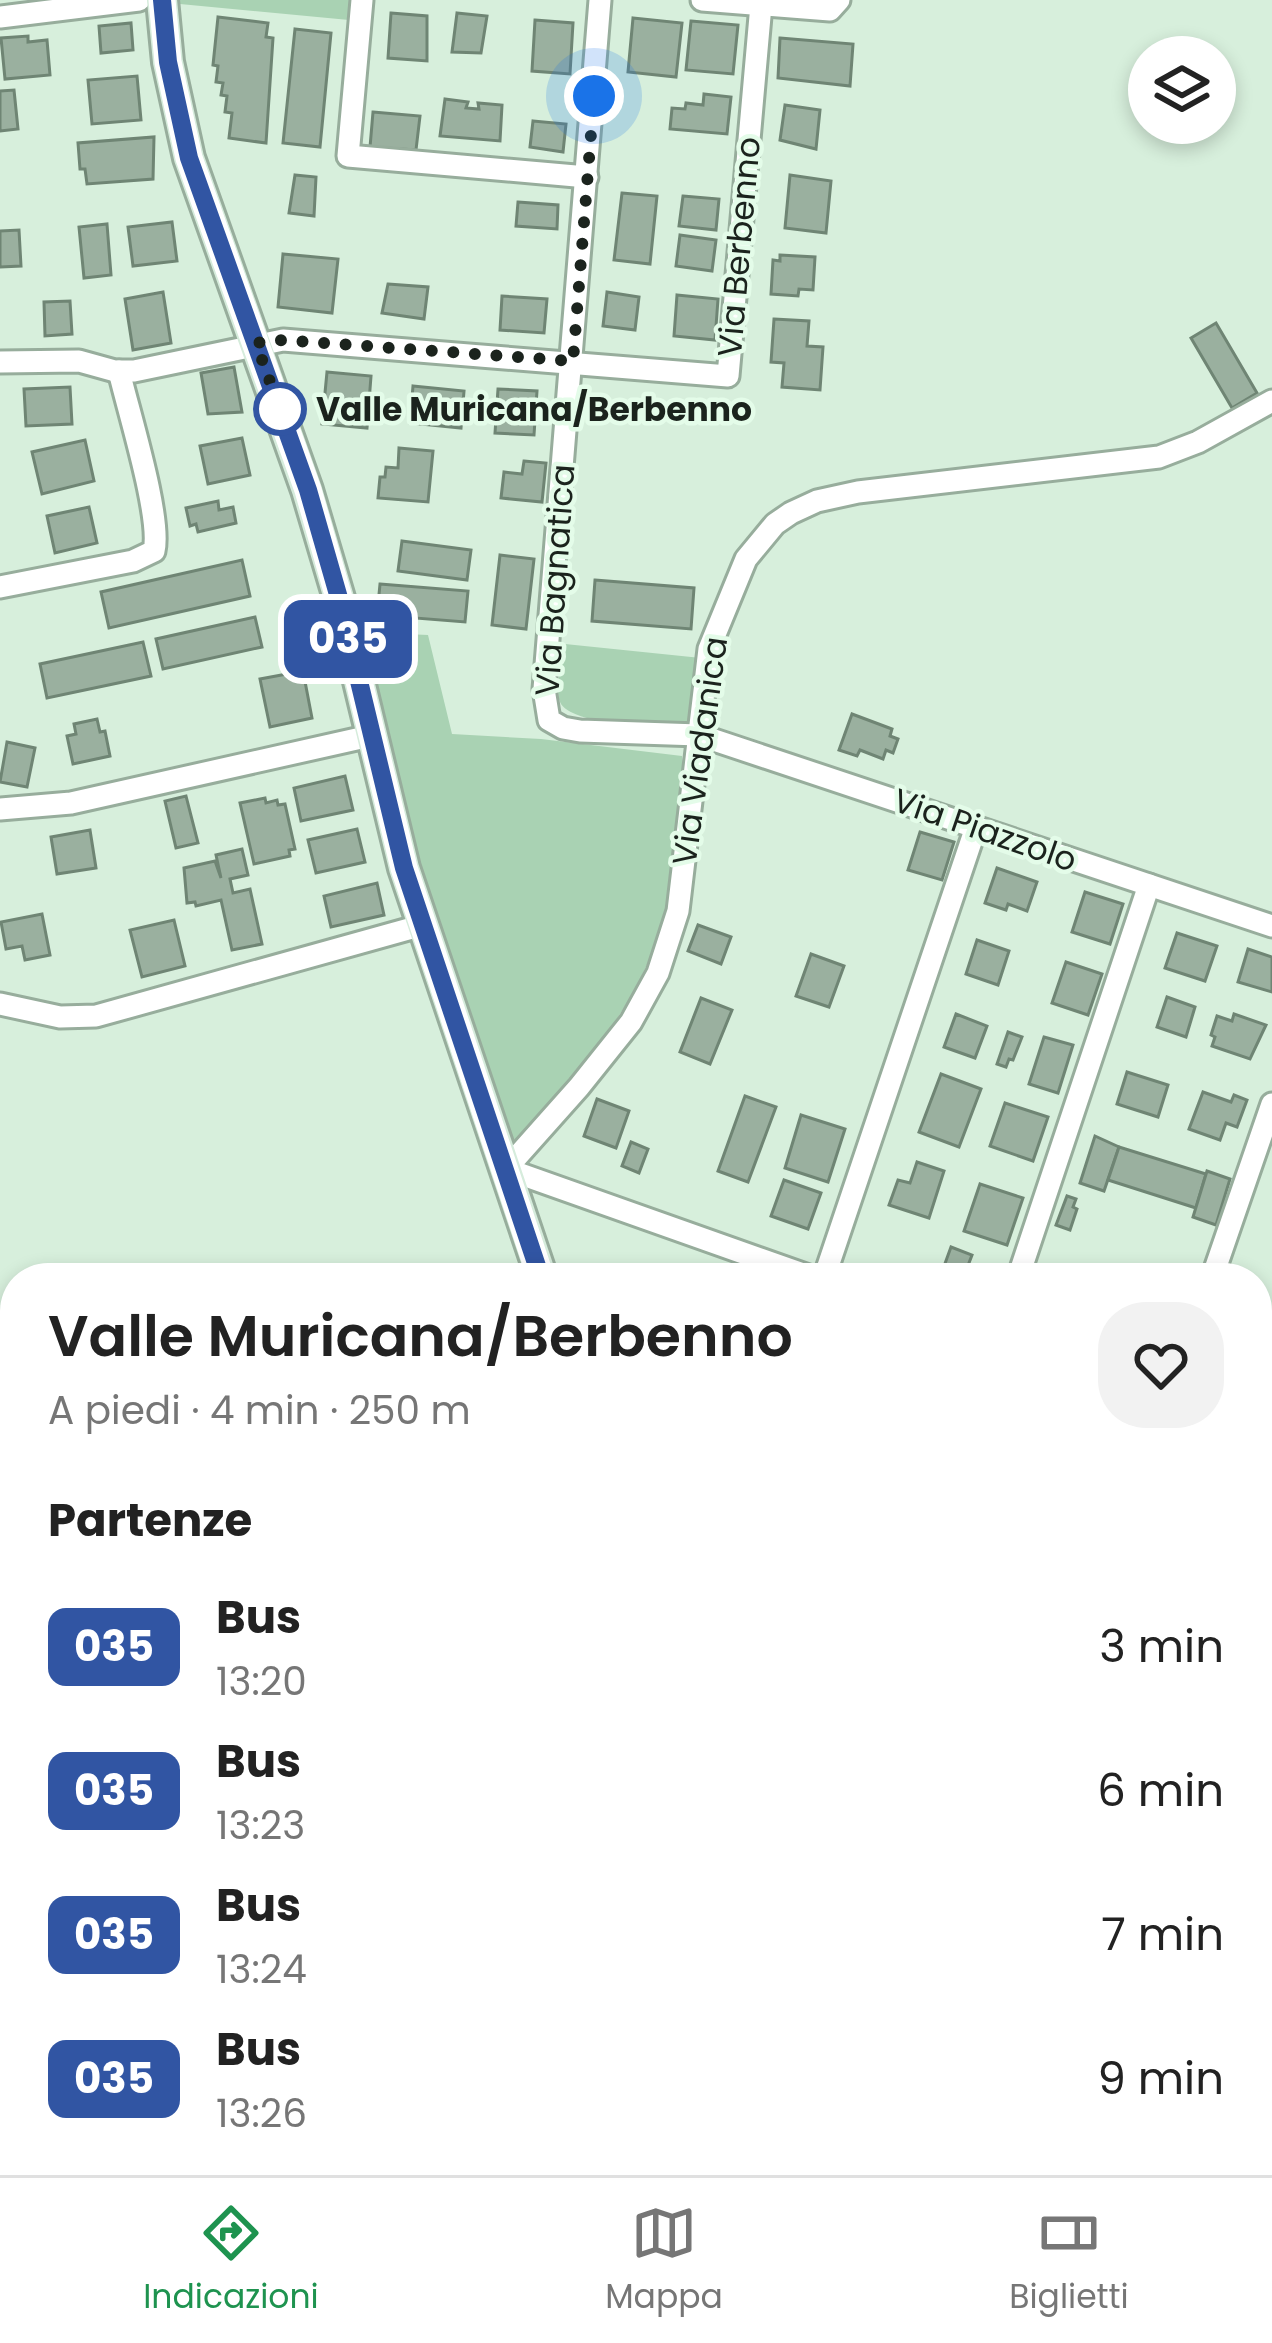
<!DOCTYPE html>
<html lang="it">
<head>
<meta charset="utf-8">
<style>
	:root { --surface:#fff; --page:#f2f2f2; --text:#222; --muted:#767676; --line:#e0e0e0; --accent:#1e934f }
	body { margin:0; font-family:Poppins,sans-serif; background:var(--page); color:var(--text); height:100vh; display:flex; flex-direction:column; font-size:45px; white-space:nowrap }
	* { box-sizing:border-box; margin:0 }
	p { font-size:39px; color:var(--muted) }
	.icon { flex:none; width:66px; height:66px; fill:none; stroke:currentColor; stroke-width:2; stroke-linecap:round; stroke-linejoin:round }
	.map { position:relative; flex:1; overflow:hidden }
	.details { position:absolute; left:0px; top:1263px; width:1272px; height:912px; display:flex; flex-direction:column; background:var(--surface); border-radius:48px 48px 0 0; box-shadow:0 6px 18px #0003 }
	.details>* { flex:none }
	.badge { padding:0 24px; border-radius:18px; font-size:42px; line-height:78px }
	.fabs { position:absolute; left:1128px; top:36px; display:grid; gap:24px }
	.fabs a { display:grid; place-items:center; width:108px; height:108px; border-radius:50%; background:var(--surface); box-shadow:0 6px 18px #0003; font-size:60px }
	.you { position:absolute; width:60px; height:60px; margin:-30px; border:9px solid #fff; border-radius:50%; background:#1a73e8; box-shadow:0 0 0 18px #1a73e833 }
	.map>.badge { position:absolute; translate:-50% -50%; box-shadow:0 0 0 6px #fff }
	h2 { padding:0 48px; font-size:45px; line-height:108px }
	.round { display:grid; place-items:center; flex:none; width:126px; height:126px; border-radius:48px; background:var(--page) }
	.overview { display:flex; align-items:center; justify-content:space-between; height:204px; padding:0 48px }
	h1 { font-size:57px; font-weight:600; line-height:90px }
	ul { padding:0; list-style:none }
	li { display:flex; align-items:center; gap:36px; height:144px; padding:0 48px }
	li div { flex:1 }
	li b { display:block; font-size:45px }
	li em { font-style:normal }
	li .badge { min-width:132px; font-weight:700; text-align:center }
	.menu { display:flex; justify-content:space-around; align-items:center; height:168px; border-top:3px solid var(--line); background:var(--surface); font-size:33px; color:var(--muted) }
	.menu a { display:grid; justify-items:center; gap:6px }
	.menu .current { color:var(--accent) }
	.map>svg:first-child { display:block }
	.green { fill:#a9d2b3 }
	.building { fill:#9ab09f; stroke:#6f8574; stroke-width:3 }
	.lines { fill:none; stroke-linecap:round; stroke-linejoin:round }
	.street-casing { stroke:#97ad9c; stroke-width:27 }
	.secondary-casing { stroke:#97ad9c; stroke-width:36 }
	.street { stroke:#fff; stroke-width:21 }
	.secondary { stroke:#d6ecdc; stroke-width:30 }
	.line-casing { stroke:#fff; stroke-width:27 }
	.line { stroke:#3155a3; stroke-width:18 }
	.walk { stroke:#1b231d; stroke-width:12; stroke-dasharray:0 21.6 }
	.stop-dot { fill:#fff; stroke:#3155a3; stroke-width:6 }
	.labels { text-anchor:middle; dominant-baseline:central; stroke-width:9; stroke-linejoin:round; paint-order:stroke }
	.street-label { font-size:33px; fill:#1b231d; stroke:#e4fce9 }
	.stop-label { font-size:33px; font-weight:bold; fill:#1b231d; stroke:#e4fce9; text-anchor:start }
</style>
</head>
<body>
<div class="map">
<svg width="1272" height="2175" viewBox="0 0 1272 2175">
	<rect width="100%" height="100%" fill="#d7efdc"/>
	<g class="green">
		<polygon points="180,0 351,0 349,20 180,4"/>
		<path d="M 362,632 L 428,635 L 452,734 L 541,739 L 682,756 C 685,780 681,805 679,829 C 672,969 603,1048 511,1145 L 415,866 Z"/>
		<path d="M 565,644 L 701,658 L 690,731 C 665,728 570,726 560,702 C 554,686 563,660 565,644 Z"/>
		<polygon points="0,1431 15,1434 15,2001 7,2000 0,1951 0,1902 10,1847 0,1739"/>
	</g>
	<g class="building">
		<polygon points="391,13 427,16 427,61 388,58"/>
		<polygon points="457,13 487,16 481,53 452,52"/>
		<polygon points="218,17 268,23 266,37 273,38 266,143 229,138 232,113 225,112 227,96 221,95 223,83 216,82 218,66 213,65"/>
		<polygon points="633,18 682,23 676,77 628,72"/>
		<polygon points="535,20 573,23 570,74 532,71"/>
		<polygon points="691,21 738,25 733,74 686,70"/>
		<polygon points="131,23 133,50 101,53 99,26"/>
		<polygon points="295,29 331,33 320,147 283,143"/>
		<polygon points="28,36 28,42 47,40 50,75 5,79 1,38"/>
		<polygon points="780,38 853,44 850,86 778,78"/>
		<polygon points="137,76 141,120 92,124 88,80"/>
		<polygon points="14,90 18,129 0,131 0,91"/>
		<polygon points="704,94 731,97 727,134 670,129 672,108 685,109 686,103 703,105"/>
		<polygon points="445,99 468,102 466,108 479,109 478,103 502,105 500,141 440,136"/>
		<polygon points="785,105 820,110 816,149 780,140"/>
		<polygon points="373,112 420,116 416,150 370,147"/>
		<polygon points="533,121 566,124 563,152 530,147"/>
		<polygon points="154,137 153,179 87,184 85,169 80,169 78,143"/>
		<polygon points="295,175 316,177 314,216 289,213"/>
		<polygon points="790,175 831,181 826,233 785,228"/>
		<polygon points="622,193 657,196 650,264 614,260"/>
		<polygon points="683,196 719,199 716,230 679,226"/>
		<polygon points="518,202 558,205 557,229 516,226"/>
		<polygon points="172,222 177,261 133,266 128,227"/>
		<polygon points="107,224 111,275 84,278 79,227"/>
		<polygon points="19,230 21,266 0,267 0,231"/>
		<polygon points="680,235 716,240 712,271 676,266"/>
		<polygon points="283,254 338,259 332,313 278,307"/>
		<polygon points="780,255 815,257 813,290 799,289 798,296 771,294 773,260 780,261"/>
		<polygon points="388,284 428,287 424,319 382,313"/>
		<polygon points="163,292 171,343 133,350 125,299"/>
		<polygon points="607,292 639,297 635,330 603,326"/>
		<polygon points="677,295 718,299 715,340 674,336"/>
		<polygon points="502,296 547,299 544,333 500,330"/>
		<polygon points="70,301 72,334 45,336 44,302"/>
		<polygon points="774,319 809,321 807,346 823,347 820,390 782,387 784,363 771,362"/>
		<polygon points="1216,323 1257,393 1232,408 1191,338"/>
		<polygon points="234,367 242,412 208,414 201,373"/>
		<polygon points="327,372 371,376 367,428 322,424"/>
		<polygon points="413,386 464,391 461,428 410,423"/>
		<polygon points="70,387 72,424 26,426 24,389"/>
		<polygon points="498,389 537,391 534,435 495,433"/>
		<polygon points="242,438 250,475 208,484 200,446"/>
		<polygon points="85,440 94,481 42,494 32,452"/>
		<polygon points="399,448 433,451 428,502 378,498 380,477 385,477 386,467 398,468"/>
		<polygon points="524,461 546,463 542,502 501,498 504,472 522,474"/>
		<polygon points="218,501 219,510 233,507 236,523 198,532 196,524 190,526 186,508"/>
		<polygon points="89,507 97,543 55,553 47,516"/>
		<polygon points="402,541 471,550 467,580 398,571"/>
		<polygon points="500,555 534,559 526,629 492,625"/>
		<polygon points="242,560 250,596 109,628 101,592"/>
		<polygon points="595,580 694,588 691,629 592,621"/>
		<polygon points="380,584 468,591 465,622 377,615"/>
		<polygon points="255,617 262,647 163,669 156,639"/>
		<polygon points="143,642 151,676 47,698 40,664"/>
		<polygon points="303,671 312,718 270,727 260,679"/>
		<polygon points="852,714 892,729 890,736 898,739 893,753 886,750 883,759 860,750 857,756 839,750"/>
		<polygon points="97,719 100,732 105,731 110,756 73,764 67,736 76,734 74,724"/>
		<polygon points="7,742 35,748 27,787 0,782"/>
		<polygon points="345,776 353,810 301,821 294,788"/>
		<polygon points="186,796 198,843 176,848 165,801"/>
		<polygon points="265,798 266,803 277,800 278,805 285,804 295,849 289,850 290,856 254,864 240,803"/>
		<polygon points="357,829 365,862 316,873 308,840"/>
		<polygon points="90,830 96,868 57,874 51,837"/>
		<polygon points="920,832 954,842 942,880 908,870"/>
		<polygon points="242,849 248,875 230,879 233,893 250,889 262,944 232,950 221,900 196,906 195,902 187,903 184,868 215,861 221,878 216,855"/>
		<polygon points="997,868 1037,882 1027,911 1008,904 1006,910 985,903"/>
		<polygon points="377,883 384,915 331,927 324,896"/>
		<polygon points="1085,892 1123,904 1110,944 1072,932"/>
		<polygon points="42,914 50,955 25,960 22,946 6,949 1,922"/>
		<polygon points="174,920 185,966 142,977 130,930"/>
		<polygon points="698,925 731,937 721,964 688,951"/>
		<polygon points="1177,933 1217,946 1205,981 1165,968"/>
		<polygon points="977,940 1009,951 998,985 966,974"/>
		<polygon points="1248,949 1272,957 1272,992 1238,982"/>
		<polygon points="811,954 844,966 829,1007 796,996"/>
		<polygon points="1066,962 1102,974 1088,1015 1052,1003"/>
		<polygon points="1167,997 1195,1007 1186,1037 1157,1027"/>
		<polygon points="701,998 732,1010 710,1064 680,1052"/>
		<polygon points="956,1014 987,1026 975,1058 944,1047"/>
		<polygon points="1234,1014 1266,1025 1250,1059 1212,1046 1215,1037 1211,1035 1217,1016 1232,1021"/>
		<polygon points="1008,1032 1022,1037 1013,1060 1009,1059 1006,1067 997,1064"/>
		<polygon points="1044,1037 1073,1045 1058,1093 1029,1084"/>
		<polygon points="1127,1072 1168,1085 1158,1117 1117,1104"/>
		<polygon points="941,1074 981,1089 959,1147 919,1132"/>
		<polygon points="1203,1092 1231,1102 1234,1095 1247,1100 1237,1127 1226,1123 1220,1140 1189,1129"/>
		<polygon points="745,1096 776,1107 748,1182 718,1171"/>
		<polygon points="597,1099 629,1111 616,1148 584,1136"/>
		<polygon points="1005,1103 1048,1117 1033,1161 990,1146"/>
		<polygon points="801,1115 845,1129 828,1182 785,1168"/>
		<polygon points="1095,1136 1119,1147 1104,1191 1080,1183"/>
		<polygon points="631,1142 648,1149 639,1173 622,1166"/>
		<polygon points="1119,1147 1206,1174 1196,1208 1108,1180"/>
		<polygon points="917,1162 944,1171 929,1218 889,1205 898,1180 910,1183"/>
		<polygon points="1207,1171 1230,1179 1216,1225 1193,1217"/>
		<polygon points="784,1180 821,1193 808,1229 771,1216"/>
		<polygon points="980,1184 1023,1198 1007,1245 964,1231"/>
		<polygon points="1067,1196 1076,1199 1073,1207 1077,1209 1070,1230 1056,1225"/>
		<polygon points="951,1247 972,1255 964,1276 943,1269"/>
		<polygon points="1257,1519 1272,1524 1272,1569 1269,1568 1265,1579 1257,1576"/>
		<polygon points="1257,1603 1272,1608 1272,1649 1257,1645"/>
		<polygon points="1257,1960 1272,1965 1272,1994 1257,1989"/>
		<polygon points="730,2160 905,2160 903,2175 728,2175"/>
	</g>
	<g class="lines">
		<defs>
			<g id="street">
				<polyline points="362,0 348,156 587,177"/>
				<polyline points="600,0 544,689 549,720 563,728 580,731 699,735 1272,926"/>
				<polyline points="702,0 830,10 839,0"/>
				<polyline points="0,17 139,0"/>
				<polyline points="0,362 79,361 115,371 134,371 283,340 728,376 761,5"/>
				<path d="M 0,587 L 133,561 L 154,551 C 162,518 128,410 119,371"/>
				<polyline points="0,809 71,803 370,736"/>
				<polyline points="0,1004 60,1017 96,1016 423,925"/>
				<polyline points="814,1278 506,1169 579,1087 631,1022 658,973 678,911 709,649 746,559 775,524 791,513 817,501 858,492 1159,457 1198,442 1272,401"/>
				<polyline points="824,1278 976,827"/>
				<polyline points="833,1278 854,1278"/>
				<polyline points="1018,1278 1149,885"/>
				<polyline points="1212,1278 1272,1104"/>
				<polyline points="1257,1422 1272,1427"/>
				<polyline points="1257,1718 1272,1693"/>
				<polyline points="1257,1921 1272,1926"/>
			</g>
			<g id="secondary">
				<polyline points="162,0 168,62 189,158 307,490 339,598 404,868 542,1278"/>
				<polyline points="660,2175 664,2160"/>
			</g>
		</defs>
		<use href="#street" class="street-casing"/>
		<use href="#secondary" class="secondary-casing"/>
		<use href="#street" class="street"/>
		<use href="#secondary" class="secondary"/>
	</g>
	<g class="lines">
		<defs>
			<polyline id="line" points="162,0 168,62 189,158 308,490 339,598 404,868 541,1278"/>
		</defs>
		<use href="#line" class="line-casing"/>
		<use href="#line" class="line"/>
		<polyline class="walk" points="280,409 282,415 256,343 283,340 573,361 594,96"/>
	</g>
	<circle class="stop-dot" cx="280" cy="409" r="24"/>
	<g class="labels">
		<g class="street-label">
			<text transform="translate(739 247) rotate(-85)">Via Berbenno</text>
			<text transform="translate(555 580) rotate(-86)">Via Bagnatica</text>
			<text transform="translate(700 751) rotate(-82)">Via Viadanica</text>
			<text transform="translate(985 830) rotate(19)">Via Piazzolo</text>
		</g>
		<g class="stop-label">
			<text x="316" y="409">Valle Muricana/Berbenno</text>
		</g>
	</g>
</svg>
<div class="fabs">
<a><svg class="icon" aria-label="layers" viewBox="0 0 24 24"><path d="M12 4l9 5-9 5-9-5zM3 14l9 5 9-5"/></svg></a>
</div>
<div class="you" style="left:594px;top:96px"></div>
<b class="badge" style="left:348px;top:639px;background:#3155a3;color:#fff">035</b>
<section class="details">
<div class="overview"><div><h1>Valle Muricana/Berbenno</h1><p>A piedi · 4 min · 250 m</p></div><a class="round"><svg class="icon" aria-label="heart" viewBox="0 0 24 24"><path d="M12 20l-8-8c-3-5 5-10 8-4 3-6 11-1 8 4z"/></svg></a></div>
<h2>Partenze</h2>
<ul>
<li><span class="badge" style="background:#3155a3;color:#fff">035</span><div><b>Bus</b><p>13:20</p></div><em>3 min</em></li>
<li><span class="badge" style="background:#3155a3;color:#fff">035</span><div><b>Bus</b><p>13:23</p></div><em>6 min</em></li>
<li><span class="badge" style="background:#3155a3;color:#fff">035</span><div><b>Bus</b><p>13:24</p></div><em>7 min</em></li>
<li><span class="badge" style="background:#3155a3;color:#fff">035</span><div><b>Bus</b><p>13:26</p></div><em>9 min</em></li>
</ul>
</section>
</div>
<nav class="menu">
<a class="current"><svg class="icon" aria-label="directions" viewBox="0 0 24 24"><path d="M12 3l9 9-9 9-9-9zM9 14v-3h6M13 9l2 2-2 2"/></svg>Indicazioni</a>
<a><svg class="icon" aria-label="map" viewBox="0 0 24 24"><path d="M3 6l6-2 6 2 6-2v14l-6 2-6-2-6 2zM9 4v14M15 6v14"/></svg>Mappa</a>
<a><svg class="icon" aria-label="tickets" viewBox="0 0 24 24"><path d="M3 7h18v10H3zM15 7v10"/></svg>Biglietti</a>
</nav>
</body>
</html>
